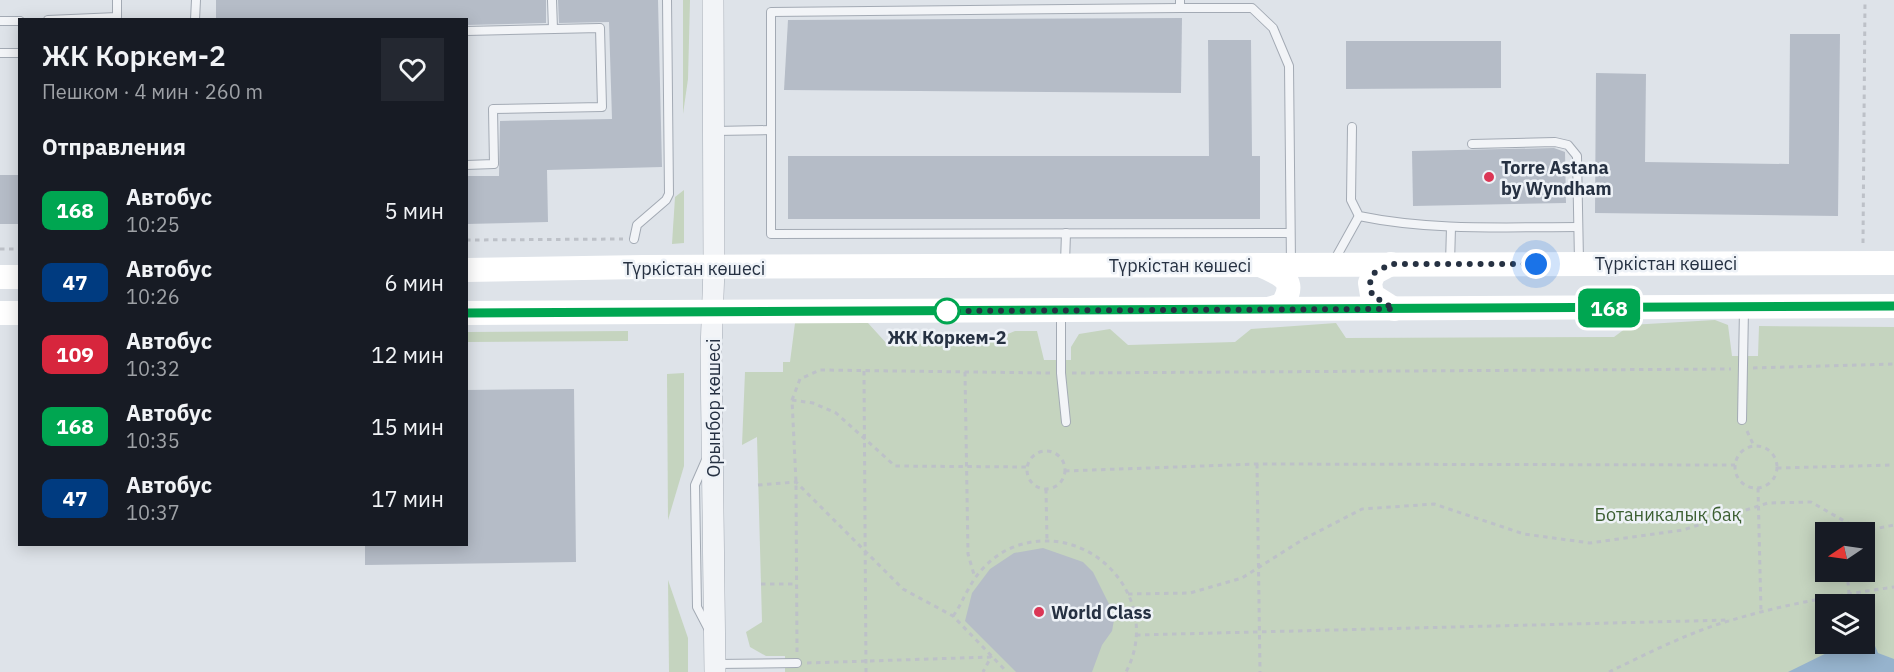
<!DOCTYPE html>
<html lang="ru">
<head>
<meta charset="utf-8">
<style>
	:root { --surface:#171b24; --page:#242831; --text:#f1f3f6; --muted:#9ea1a6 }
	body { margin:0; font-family:"IBM Plex Sans",sans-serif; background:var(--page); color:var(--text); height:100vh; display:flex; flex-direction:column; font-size:22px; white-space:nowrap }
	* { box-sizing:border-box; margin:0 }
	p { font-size:20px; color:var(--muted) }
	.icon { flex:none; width:33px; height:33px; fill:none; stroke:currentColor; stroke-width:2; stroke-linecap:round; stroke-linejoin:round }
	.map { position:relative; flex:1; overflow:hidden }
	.panel { position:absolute; left:18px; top:18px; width:450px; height:528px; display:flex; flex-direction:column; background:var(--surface); border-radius:0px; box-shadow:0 3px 15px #0003 }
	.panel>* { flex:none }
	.badge { padding:0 12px; border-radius:9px; font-size:21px; line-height:39px }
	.needle { width:39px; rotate:257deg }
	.fabs { position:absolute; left:1815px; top:522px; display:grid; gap:12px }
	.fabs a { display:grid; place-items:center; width:60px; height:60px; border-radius:0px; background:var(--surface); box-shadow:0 3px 15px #0003; font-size:30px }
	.you { position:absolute; width:30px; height:30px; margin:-15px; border:4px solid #fff; border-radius:50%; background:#1a73e8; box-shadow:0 0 0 9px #1a73e833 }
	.map>.badge { position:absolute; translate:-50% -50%; box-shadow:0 0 0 3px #fff }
	h2 { padding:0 24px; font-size:22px; line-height:54px }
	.round { display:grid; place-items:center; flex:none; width:63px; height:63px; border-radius:0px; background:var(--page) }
	.headline { display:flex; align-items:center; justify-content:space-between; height:102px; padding:0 24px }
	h1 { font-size:28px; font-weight:600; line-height:45px }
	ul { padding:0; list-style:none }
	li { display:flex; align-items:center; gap:18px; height:72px; padding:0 24px }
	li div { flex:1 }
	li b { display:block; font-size:22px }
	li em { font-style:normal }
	li .badge { min-width:66px; font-weight:700; text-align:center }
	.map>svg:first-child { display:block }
	.green { fill:#c5d4bf; fill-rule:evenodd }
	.water { fill:#96b3cd }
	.building { fill:#b5bcc7 }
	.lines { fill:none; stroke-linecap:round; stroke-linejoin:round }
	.service-casing { stroke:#a3aab4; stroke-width:10 }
	.tertiary-casing { stroke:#a3aab4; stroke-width:22 }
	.path { stroke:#bdc1c8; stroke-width:3; stroke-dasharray:4.5 4.5; stroke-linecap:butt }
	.service { stroke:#f2f4f7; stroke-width:8 }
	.tertiary { stroke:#f2f4f7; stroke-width:21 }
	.secondary { stroke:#fff; stroke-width:24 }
	.line-casing { stroke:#fff; stroke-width:14 }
	.line { stroke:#00a651; stroke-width:9 }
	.walk { stroke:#263142; stroke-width:6; stroke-dasharray:0 10.8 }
	.poi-dot { fill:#db3655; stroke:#eef2f7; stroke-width:2 }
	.stop-dot { fill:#fff; stroke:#00a651; stroke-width:3 }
	.labels { text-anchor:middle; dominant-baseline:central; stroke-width:5; stroke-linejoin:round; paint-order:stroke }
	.poi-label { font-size:18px; font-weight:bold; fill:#263142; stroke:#eef2f7; text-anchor:start }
	.street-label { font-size:18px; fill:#263142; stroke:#eef2f7 }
	.stop-label { font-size:18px; font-weight:bold; fill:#263142; stroke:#eef2f7 }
	.park-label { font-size:18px; fill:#3c5f32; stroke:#eef2f7 }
</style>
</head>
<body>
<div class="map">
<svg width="1894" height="672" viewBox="0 0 1894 672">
	<rect width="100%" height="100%" fill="#dee3e9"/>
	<g class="green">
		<polygon points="683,0 690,0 688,79 683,114"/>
		<polygon points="684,190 684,243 672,244 675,197"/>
		<path d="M 1715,320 L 1728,325 L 1732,356 L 1758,356 L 1759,326 L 1894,327 L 1894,672 L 785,672 L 785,656 L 766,656 L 750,647 L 746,632 L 762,622 L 757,437 L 742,445 L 745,372 L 783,372 L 783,362 L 790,362 L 795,323 L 868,323 L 888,345 L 991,341 L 1015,331 L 1037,331 L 1044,360 L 1071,360 L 1071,347 L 1079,334 L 1110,329 L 1128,345 L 1235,342 L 1251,329 L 1336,323 L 1346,338 L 1614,337 L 1630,325 ZM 1826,532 L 1864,532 L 1864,572 L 1826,572 ZM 1826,604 L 1864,604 L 1864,644 L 1826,644 Z"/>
		<polygon points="628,331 628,341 467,342 467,332"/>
		<polygon points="684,373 684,466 668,520 667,374"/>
		<polygon points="668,580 688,638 688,672 669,672"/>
	</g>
	<polygon class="water" points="1870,634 1878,653 1894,659 1894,672 1788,672 1845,644 1864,644 1865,635"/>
	<g class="building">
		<polygon points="216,0 546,0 546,23 466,25 466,20 216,20"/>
		<polygon points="558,0 658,0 662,167 547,170 548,222 466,224 466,176 499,176 500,121 612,119 609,22 559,23"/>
		<polygon points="1182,18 1181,93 784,90 788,20"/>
		<polygon points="1790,34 1840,34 1838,216 1595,213 1596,73 1646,74 1645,162 1789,164"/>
		<polygon points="1208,40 1251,40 1252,156 1260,156 1260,219 788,219 788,156 1209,156"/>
		<polygon points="1346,41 1501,41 1501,88 1346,89"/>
		<polygon points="1554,148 1565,152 1566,203 1413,206 1412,151"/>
		<rect x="0" y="175" width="20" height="49"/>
		<polygon points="574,389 576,562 365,565 365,544 466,544 466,390"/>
		<polygon points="1043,548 1083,562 1093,572 1111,608 1114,620 1112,631 1102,645 1092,672 1016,672 965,621 972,593 990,569 1014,553"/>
	</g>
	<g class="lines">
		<defs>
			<g id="service">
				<polyline points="552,0 553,29"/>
				<polyline points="1180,0 1180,8 1252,8 1273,28 1289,66 1291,264"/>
				<polyline points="1180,8 771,12 771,234 1290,233"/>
				<polyline points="48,20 117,17 117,0"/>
				<polyline points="195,20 196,0"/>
				<polyline points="0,21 20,21"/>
				<polyline points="466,31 600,28 602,107 493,109 494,164 466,165"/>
				<polyline points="0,53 20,53"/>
				<path d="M 1352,127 L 1351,200 L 1359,216 C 1431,231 1506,227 1578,227"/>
				<polyline points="715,131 771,130"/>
				<polyline points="1472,144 1555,142 1568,145 1577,156 1579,261"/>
				<polyline points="634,239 637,225 666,200 669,194 667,0"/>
				<polyline points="1334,261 1359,216"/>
				<polyline points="1065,263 1066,233"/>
				<polyline points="1450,264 1451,227"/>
				<polyline points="1061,311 1061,373 1066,422"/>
				<polyline points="1742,420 1744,309"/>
				<polyline points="706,460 695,485 697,607 709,630"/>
				<polyline points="715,664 797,663"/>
			</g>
			<polyline id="tertiary" points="713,0 714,268 711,351 715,672"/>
		</defs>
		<use href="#service" class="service-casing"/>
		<use href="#tertiary" class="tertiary-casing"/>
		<g class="path">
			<polyline points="466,240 623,239"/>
			<polyline points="1863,243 1865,0"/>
			<polyline points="0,249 20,249"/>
			<polyline points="1753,368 1894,364"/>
			<polyline points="864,371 866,672"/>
			<polyline points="965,372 968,554 975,578"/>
			<polyline points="1072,373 1731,369"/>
			<polyline points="792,400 813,403 836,413 895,466 1027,467"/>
			<polyline points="1747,431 1754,446"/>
			<circle cx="1756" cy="467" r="21"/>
			<circle cx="1046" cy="470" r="19"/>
			<polyline points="1257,464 1260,672"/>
			<polyline points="1777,468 1894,465"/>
			<polyline points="1065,471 1257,464 1735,465"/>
			<polyline points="758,485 796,482 903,589 953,616 1007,672"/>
			<polyline points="1758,488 1761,612"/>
			<polyline points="1046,489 1047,541"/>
			<polyline points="1864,536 1874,529 1894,525"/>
			<polyline points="1847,572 1849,593"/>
			<polyline points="761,584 797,584"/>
			<polyline points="1128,594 1190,593 1242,578 1302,540 1362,509 1434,504 1524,534 1590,543 1683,530 1768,503 1811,502 1867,534"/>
			<path d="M 953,616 C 960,607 963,598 969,588 C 978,571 993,556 1011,548 C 1088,516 1165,598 1126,672"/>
			<polyline points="1136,635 1730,620"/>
			<polyline points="797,652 796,482 792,400 800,379 820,370 1050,373"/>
			<polyline points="807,663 991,657 983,672"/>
			<path d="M 1609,672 C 1646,654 1692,631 1732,620 C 1785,604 1839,595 1894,587"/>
		</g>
		<use href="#service" class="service"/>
		<use href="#tertiary" class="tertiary"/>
		<g class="secondary">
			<polyline points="1391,264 1374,273 1370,283 1372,295 1394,309"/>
			<path d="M 1260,265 C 1282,275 1298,280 1282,305 L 1268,309"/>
			<polyline points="466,270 643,267 1894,263"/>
			<polyline points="0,277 20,277"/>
			<polyline points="0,313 20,313"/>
			<polyline points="466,313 1894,306"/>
		</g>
	</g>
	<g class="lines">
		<defs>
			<polyline id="line" points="466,313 1894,306"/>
		</defs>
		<use href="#line" class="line-casing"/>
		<use href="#line" class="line"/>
		<polyline class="walk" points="947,311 1394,309 1372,295 1370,283 1374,273 1391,264 1536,264"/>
	</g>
	<g class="poi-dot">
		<circle cx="1489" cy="177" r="6"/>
		<circle cx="1039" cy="612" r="6"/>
	</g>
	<circle class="stop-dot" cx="947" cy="311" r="12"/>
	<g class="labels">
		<g class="poi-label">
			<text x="1501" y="167">Torre Astana<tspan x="1501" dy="21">by Wyndham</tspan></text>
			<text x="1051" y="612">World Class</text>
		</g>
		<g class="street-label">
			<text x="1666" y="263">Түркістан көшесі</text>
			<text x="1180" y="265">Түркістан көшесі</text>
			<text x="694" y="268">Түркістан көшесі</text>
			<text transform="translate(713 408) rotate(-90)">Орынбор көшесі</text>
		</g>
		<g class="stop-label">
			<text x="947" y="337">ЖК Коркем-2</text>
		</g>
		<g class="park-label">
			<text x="1668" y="514">Ботаникалық бақ</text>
		</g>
	</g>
</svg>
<div class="fabs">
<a><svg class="needle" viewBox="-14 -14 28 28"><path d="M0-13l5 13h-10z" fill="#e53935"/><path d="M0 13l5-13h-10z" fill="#9ea1a6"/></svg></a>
<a><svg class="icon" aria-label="layers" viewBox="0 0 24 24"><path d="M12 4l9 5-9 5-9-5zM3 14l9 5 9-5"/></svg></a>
</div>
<div class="you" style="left:1536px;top:264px"></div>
<b class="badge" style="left:1609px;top:308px;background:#00a651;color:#fff">168</b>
<section class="panel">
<div class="headline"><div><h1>ЖК Коркем-2</h1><p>Пешком · 4 мин · 260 m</p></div><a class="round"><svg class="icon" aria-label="heart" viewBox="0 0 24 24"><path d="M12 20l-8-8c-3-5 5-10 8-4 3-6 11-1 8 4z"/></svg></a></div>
<h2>Отправления</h2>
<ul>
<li><span class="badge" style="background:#00a651;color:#fff">168</span><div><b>Автобус</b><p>10:25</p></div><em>5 мин</em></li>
<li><span class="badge" style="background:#003b80;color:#fff">47</span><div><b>Автобус</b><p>10:26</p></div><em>6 мин</em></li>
<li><span class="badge" style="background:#d7263d;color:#fff">109</span><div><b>Автобус</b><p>10:32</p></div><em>12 мин</em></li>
<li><span class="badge" style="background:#00a651;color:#fff">168</span><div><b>Автобус</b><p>10:35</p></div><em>15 мин</em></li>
<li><span class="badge" style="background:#003b80;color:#fff">47</span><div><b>Автобус</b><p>10:37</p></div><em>17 мин</em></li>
</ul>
</section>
</div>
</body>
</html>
